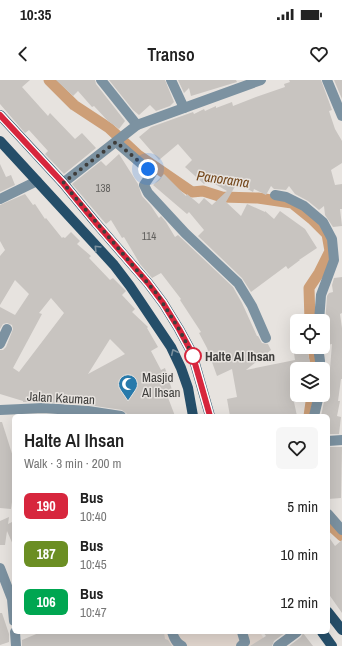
<!DOCTYPE html>
<html lang="en">
<head>
<meta charset="utf-8">
<style>
	:root { --surface:#fff; --page:#f6f6f6; --text:#222; --muted:#767676 }
	body { margin:0; font-family:"Archivo Narrow",sans-serif; background:var(--page); color:var(--text); height:100vh; display:flex; flex-direction:column; font-size:15px; white-space:nowrap }
	* { box-sizing:border-box; margin:0 }
	p { font-size:13px; color:var(--muted) }
	.icon { flex:none; width:22px; height:22px; fill:none; stroke:currentColor; stroke-width:2; stroke-linecap:round; stroke-linejoin:round }
	.map { position:relative; flex:1; overflow:hidden }
	.panel { position:absolute; left:12px; top:334px; width:318px; height:220px; display:flex; flex-direction:column; background:var(--surface); border-radius:6px; box-shadow:0 4px 16px #0002 }
	.panel>* { flex:none }
	.badge { padding:0 8px; border-radius:6px; font-size:14px; line-height:26px }
	.controls { position:absolute; left:290px; top:234px; display:grid; gap:8px }
	.controls a { display:grid; place-items:center; width:40px; height:40px; border-radius:6px; background:var(--surface); box-shadow:0 4px 16px #0002; font-size:20px }
	.you { position:absolute; width:20px; height:20px; margin:-10px; border:3px solid #fff; border-radius:50%; background:#1a73e8; box-shadow:0 0 0 6px #1a73e833 }
	.map>.badge { position:absolute; translate:-50% -50%; box-shadow:0 0 0 2px #fff }
	.round { display:grid; place-items:center; flex:none; width:42px; height:42px; border-radius:6px; background:var(--page) }
	.head { display:flex; align-items:center; justify-content:space-between; height:68px; padding:0 12px }
	h1 { font-size:19px; font-weight:600; line-height:30px }
	ul { padding:0; list-style:none }
	li { display:flex; align-items:center; gap:12px; height:48px; padding:0 12px }
	li div { flex:1 }
	li b { display:block; font-size:15px }
	li em { font-style:normal }
	li .badge { min-width:44px; font-weight:700; text-align:center }
	.status { display:flex; justify-content:space-between; align-items:center; height:28px; padding:0 20px; background:var(--surface); direction:ltr }
	.status svg { height:11px; fill:currentColor }
	header { display:flex; justify-content:space-between; align-items:center; height:52px; padding:0 12px; background:var(--surface); font-size:18px; font-weight:600 }
	.map>svg:first-child { display:block }
	.built { fill:#e0d5cd }
	.lines { fill:none; stroke-linecap:round; stroke-linejoin:round }
	.canal { stroke:#cd9f78; stroke-width:11 }
	.building { fill:#c8c4c0; fill-rule:evenodd }
	.minor { stroke:#7c92a1; stroke-width:10 }
	.major { stroke:#254e69; stroke-width:10 }
	.oneway { stroke:#7c919e }
	.line-casing { stroke:#fff; stroke-width:9 }
	.line { stroke:#d7263d; stroke-width:6 }
	.walk { stroke:#3e3d3b; stroke-width:4; stroke-dasharray:0 7.2 }
	.stop-dot { fill:#fff; stroke:#d7263d; stroke-width:2 }
	.labels { text-anchor:middle; dominant-baseline:central; stroke-width:3; stroke-linejoin:round; paint-order:stroke }
	.number-label { font-size:11px; fill:#605f5c }
	.stop-label { font-size:13px; font-weight:bold; fill:#3e3d3b; stroke:#e7e3df; text-anchor:start }
	.poi-label { font-size:13px; fill:#3e3d3b; stroke:#e7e3df; text-anchor:start }
	.street-label { font-size:13px; fill:#3e3d3b; stroke:#e7e3df }
	.water-label { font-size:14px; font-style:italic; fill:#724518; stroke:#e7e3df }
</style>
</head>
<body>
<div class="status"><b>10:35</b><svg viewBox="0 0 49 12"><path d="M0 12V9h3v3zM5 12V6h3v6zM10 12V3h3v9zM15 12V0h3v12zM26 1h20v11H26zM47 4h2v5h-2z"/></svg></div>
<header><svg class="icon" aria-label="back" viewBox="0 0 24 24"><path d="M15 5l-7 7 7 7"/></svg>Transo<svg class="icon" aria-label="heart" viewBox="0 0 24 24"><path d="M12 20l-8-8c-3-5 5-10 8-4 3-6 11-1 8 4z"/></svg></header>
<div class="map">
<svg width="342" height="566" viewBox="0 0 342 566">
	<rect width="100%" height="100%" fill="#e7e3df"/>
	<polygon class="built" points="130,552 260,552 268,566 84,566"/>
	<g class="lines">
		<g class="canal">
			<polyline points="49,0 74,25 109,48 138,75 192,112 203,111 222,117 258,118 292,123 313,140 327,154 330,171 319,193 309,208 310,241"/>
			<polyline points="313,267 315,281 314,289"/>
			<polyline points="309,336 312,315"/>
			<polyline points="328,443 342,456"/>
		</g>
	</g>
	<g class="building">
		<polygon points="0,0 30,0 22,7 48,36 50,33 75,59 82,53 96,68 64,94 45,74 48,71 29,50 25,53 0,24"/>
		<polygon points="56,0 95,0 96,4 125,41 119,49 108,41 94,26 92,27 78,11 73,16"/>
		<polygon points="109,0 165,0 174,22 170,26 156,31 150,25 139,35 133,30"/>
		<polygon points="178,0 236,0 237,2 191,16 189,8 184,13"/>
		<polygon points="289,0 321,0 332,30 329,31 335,49 342,61 342,83 331,90 335,105 342,104 342,129 340,129 342,146 333,147 325,135 324,126 319,130 308,121 295,114 289,106 286,110 274,109 271,106 266,115 254,109 253,112 237,103 226,122 241,136 247,124 265,132 265,131 274,139 280,131 305,149 317,168 299,180 300,180 288,189 286,186 251,212 242,198 198,156 204,150 189,132 187,134 153,105 164,94 186,116 187,114 199,124 204,118 212,125 227,111 208,100 204,104 185,87 192,80 178,64 159,80 139,57 151,47 193,32 194,34 204,29 205,31 216,26 216,28 232,22 233,26 256,17 285,7 284,4 290,2"/>
		<polygon points="334,0 342,0 342,19"/>
		<polygon points="119,74 138,104 142,116 151,126 159,138 161,136 166,142 175,157 178,155 233,207 242,223 257,256 258,256 262,263 268,264 271,270 246,290 295,280 294,273 307,270 310,282 308,289 297,289 297,315 298,317 295,318 296,322 294,322 297,336 230,336 227,319 237,317 232,289 217,296 207,268 199,253 201,252 180,220 181,219 161,193 152,198 140,184 124,157 122,158 111,140 106,144 72,104 101,81 106,86"/>
		<polygon points="0,84 6,97 11,95 15,105 0,112"/>
		<path d="M 25,114 L 33,125 L 35,124 L 45,139 L 46,138 L 62,158 L 63,157 L 65,158 L 71,152 L 80,161 L 77,164 L 91,176 L 89,178 L 110,200 L 113,198 L 126,211 L 122,215 L 135,229 L 132,232 L 148,247 L 147,248 L 158,267 L 151,271 L 161,290 L 165,288 L 173,313 L 167,315 L 175,336 L 147,336 L 127,334 L 122,330 L 88,325 L 43,322 L 23,322 L 23,321 L 0,314 L 0,270 L 3,270 L 6,267 L 13,249 L 12,245 L 7,243 L 3,244 L 0,249 L 0,227 L 15,235 L 29,214 L 15,200 L 0,225 L 0,176 L 5,170 L 0,161 L 0,125 ZM 51,218 L 64,233 L 19,292 L 13,288 L 42,234 L 39,233 ZM 110,259 L 125,274 L 88,294 Z"/>
		<polygon points="342,197 342,233 340,234 342,248 342,299 341,299 338,321 340,321 337,336 341,337 339,354 328,354 328,336 321,336 325,317 324,309 326,309 327,300 329,300 332,264 327,265 325,244 327,216 329,213 333,212 332,205 334,198"/>
		<polygon points="24,335 43,335 65,336 24,336"/>
		<polygon points="0,342 2,342 14,380 14,408 11,429 0,428"/>
		<polygon points="328,367 342,367 341,418 328,419"/>
		<polygon points="9,437 8,444 14,441 14,467 7,451 5,465 0,465 0,441"/>
		<polygon points="328,456 335,466 342,460 342,533 328,513"/>
		<polygon points="0,533 2,533 9,554 9,562 0,565"/>
		<polygon points="41,552 164,552 165,559 168,560 172,566 22,566 22,560"/>
		<polygon points="263,552 286,552 274,561 272,566 250,566 266,556"/>
		<polygon points="303,553 313,566 289,566 301,557"/>
	</g>
	<g class="lines">
		<g class="minor">
			<polyline points="101,0 137,45"/>
			<polyline points="171,0 184,28"/>
			<polyline points="327,0 342,36"/>
			<polyline points="116,62 152,93 144,105 148,113 185,153 238,203 252,226 266,258"/>
			<polyline points="63,103 137,45 261,0"/>
			<polyline points="275,115 286,117 304,126 323,142 332,159 334,180 321,215 319,241"/>
			<polyline points="0,119 37,101"/>
			<polyline points="0,264 7,249"/>
			<polyline points="318,267 320,281 320,289"/>
			<polyline points="0,330 43,328 88,331 121,336"/>
			<polyline points="314,336 319,315"/>
			<polyline points="328,361 342,360"/>
			<polyline points="328,434 342,450"/>
			<polyline points="0,488 12,519 14,541"/>
			<polyline points="15,552 16,566"/>
			<path d="M 172,552 C 174,558 176,563 182,566"/>
			<polyline points="241,566 245,562 242,552"/>
			<polyline points="278,566 297,552"/>
		</g>
		<g class="major">
			<polyline points="0,35 63,103 96,143 148,203 163,223 179,249 192,273 210,336"/>
			<polyline points="0,61 114,185 130,206 171,267 181,288 188,308 193,336"/>
			<polyline points="328,532 342,550"/>
			<polyline points="322,552 332,566"/>
		</g>
	</g>
	<defs><path id="oneway-chevron" d="M-2-3.5L2.5 0L-2 3.5" fill="none" stroke-width="1.6" stroke-linecap="round" stroke-linejoin="round"/></defs>
	<g class="oneway">
		<use href="#oneway-chevron" transform="translate(97 168) rotate(-134)"/>
		<use href="#oneway-chevron" transform="translate(174 272) rotate(-115)"/>
	</g>
	<g class="lines">
		<defs>
			<polyline id="line" points="0,35 63,103 96,143 148,203 163,223 179,249 192,273 210,336"/>
		</defs>
		<use href="#line" class="line-casing"/>
		<use href="#line" class="line"/>
		<polyline class="walk" points="148,89 116,62 63,103 157,214 179,249 193,276"/>
	</g>
	<defs>
		<symbol id="mosque-pin" viewBox="-11 -11 22 30"><path d="M0 17L-7.5 6A9.5 9.5 0 1 1 7.5 6Z" fill="#287aab" stroke="#e7e3df"/><path d="M3.5-4.9A6 6 0 1 0 3.5 4.9A5 5 0 1 1 3.5-4.9Z" fill="#fff"/></symbol>
	</defs>
	<g fill-rule="evenodd">
		<use href="#mosque-pin" x="117" y="293" width="22" height="30"/>
	</g>
	<circle class="stop-dot" cx="193" cy="276" r="8"/>
	<g class="labels">
		<g class="number-label">
			<text x="103" y="108">138</text>
			<text x="149" y="156">114</text>
		</g>
		<g class="stop-label">
			<text x="205" y="276">Halte Al Ihsan</text>
		</g>
		<g class="poi-label">
			<text x="142" y="297">Masjid<tspan x="142" dy="15">Al Ihsan</tspan></text>
		</g>
		<g class="street-label">
			<text transform="translate(61 318) rotate(3)">Jalan Kauman</text>
		</g>
		<g class="water-label">
			<text transform="translate(223 99) rotate(8)">Panorama</text>
		</g>
	</g>
</svg>
<div class="controls">
<a><svg class="icon" aria-label="locate" viewBox="0 0 24 24"><circle cx="12" cy="12" r="6"/><path d="M12 2v4M12 18v4M2 12h4M18 12h4"/></svg></a>
<a><svg class="icon" aria-label="layers" viewBox="0 0 24 24"><path d="M12 4l9 5-9 5-9-5zM3 14l9 5 9-5"/></svg></a>
</div>
<div class="you" style="left:148px;top:89px"></div>
<section class="panel">
<div class="head"><div><h1>Halte Al Ihsan</h1><p>Walk · 3 min · 200 m</p></div><a class="round"><svg class="icon" aria-label="heart" viewBox="0 0 24 24"><path d="M12 20l-8-8c-3-5 5-10 8-4 3-6 11-1 8 4z"/></svg></a></div>
<ul>
<li><span class="badge" style="background:#d7263d;color:#fff">190</span><div><b>Bus</b><p>10:40</p></div><em>5 min</em></li>
<li><span class="badge" style="background:#6b8e23;color:#fff">187</span><div><b>Bus</b><p>10:45</p></div><em>10 min</em></li>
<li><span class="badge" style="background:#00a651;color:#fff">106</span><div><b>Bus</b><p>10:47</p></div><em>12 min</em></li>
</ul>
</section>
</div>
</body>
</html>
